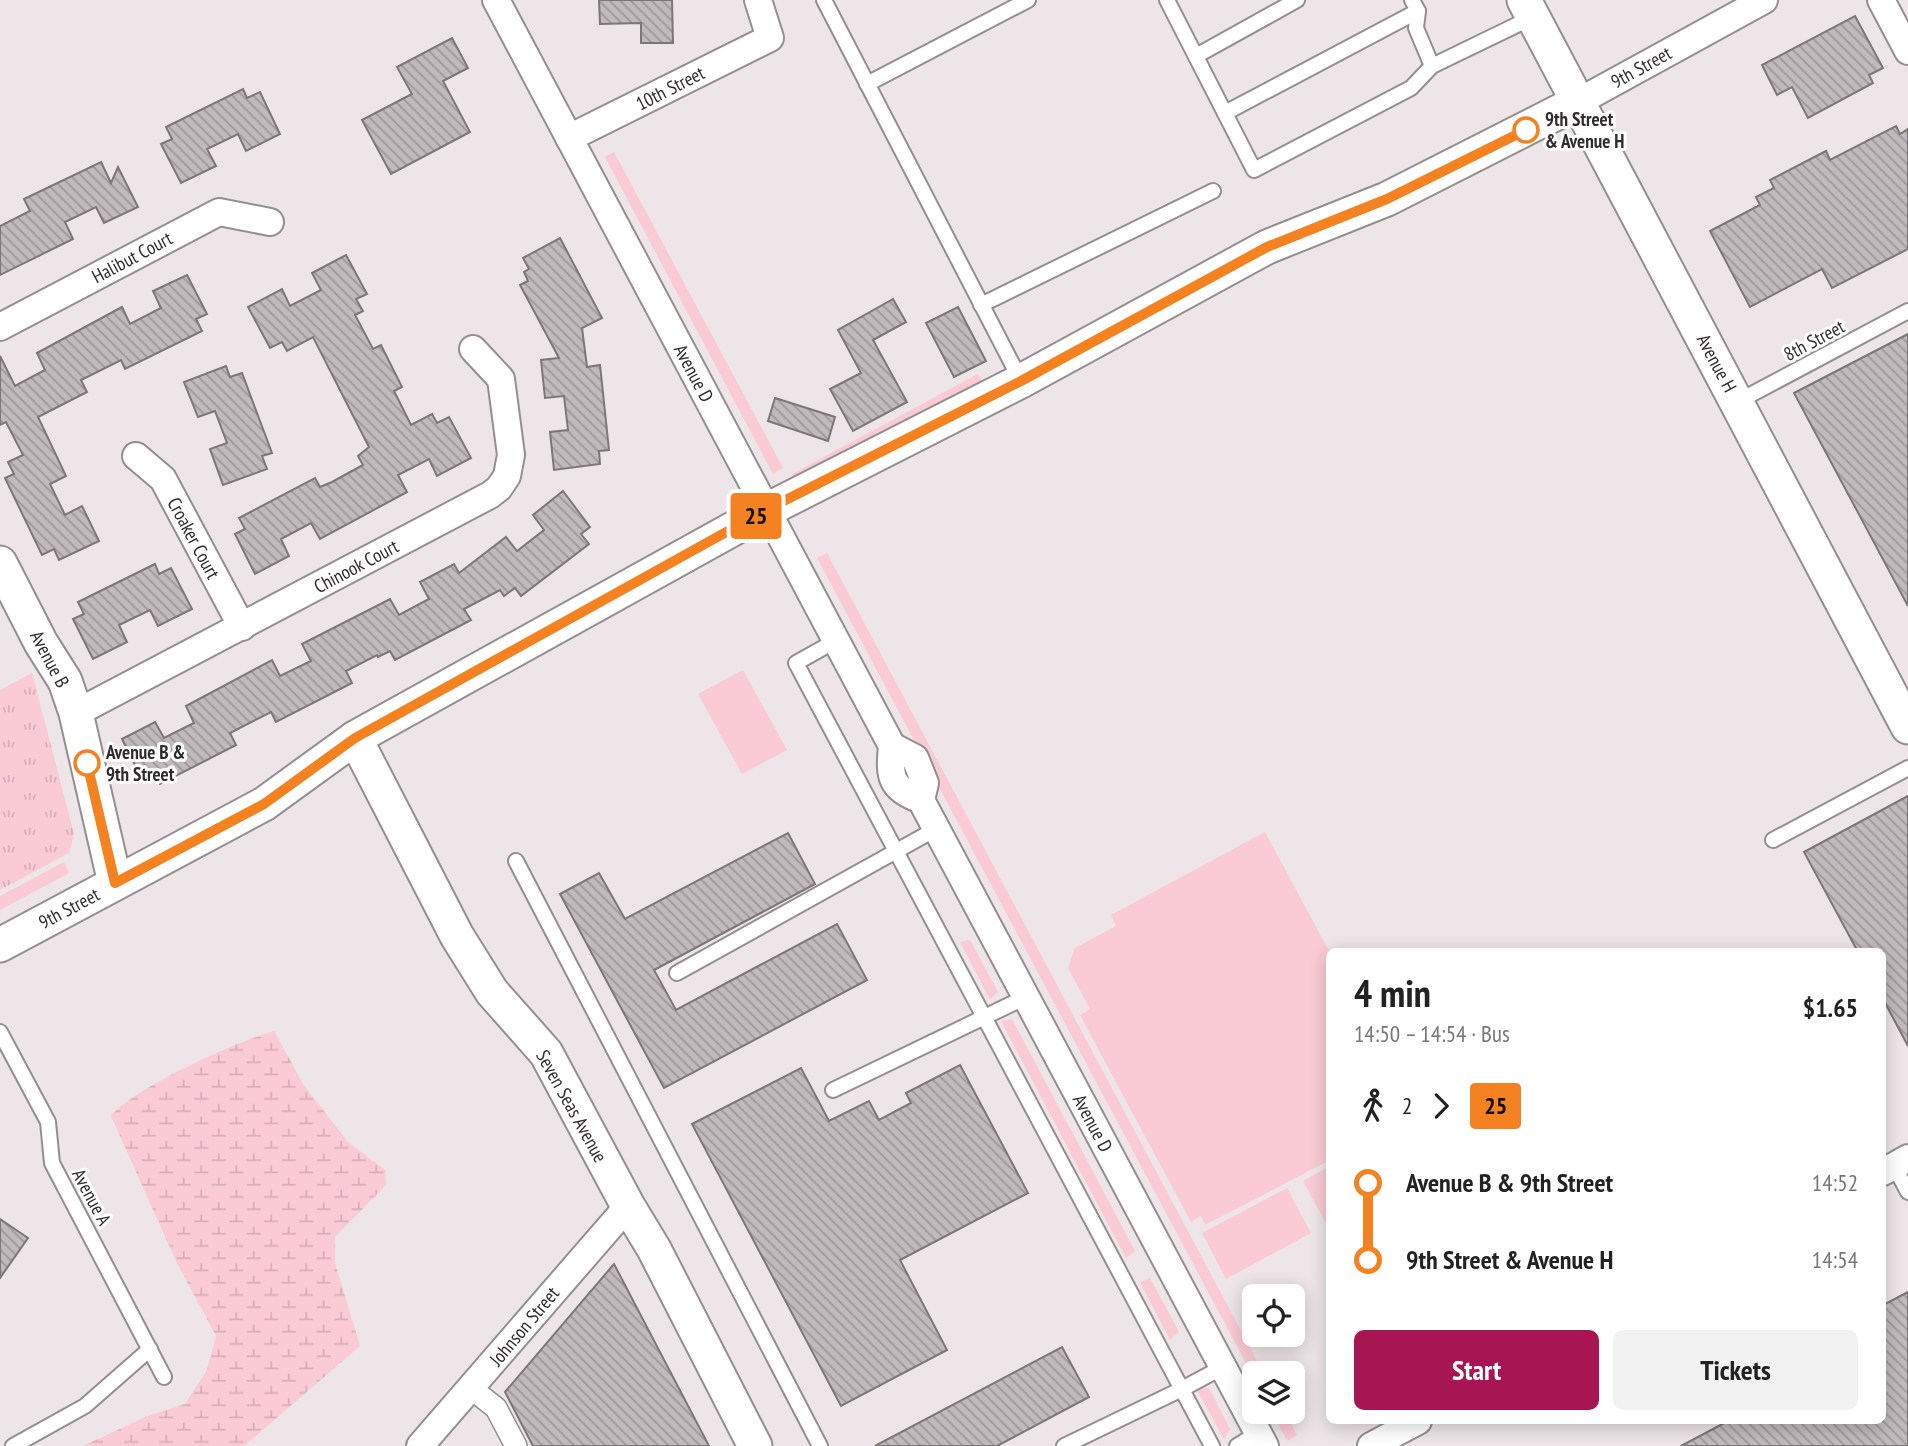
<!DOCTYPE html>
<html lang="en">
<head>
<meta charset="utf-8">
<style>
	:root { --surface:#fff; --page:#f2f2f2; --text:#222; --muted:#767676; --accent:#a71552 }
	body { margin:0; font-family:"PT Sans Narrow",sans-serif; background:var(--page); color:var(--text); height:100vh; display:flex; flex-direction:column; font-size:26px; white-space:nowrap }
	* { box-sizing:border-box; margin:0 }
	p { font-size:23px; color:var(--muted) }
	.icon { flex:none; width:38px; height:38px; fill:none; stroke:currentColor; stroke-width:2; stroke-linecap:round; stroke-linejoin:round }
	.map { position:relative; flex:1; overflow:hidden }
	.sheet { position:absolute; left:1326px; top:948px; width:560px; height:476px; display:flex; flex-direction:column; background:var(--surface); border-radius:10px; box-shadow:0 4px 18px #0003 }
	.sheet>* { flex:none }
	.badge { padding:0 14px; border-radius:5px; font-size:24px; line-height:46px }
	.tools { position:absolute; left:1242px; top:1284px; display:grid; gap:14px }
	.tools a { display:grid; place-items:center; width:63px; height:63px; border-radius:10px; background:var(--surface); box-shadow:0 4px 18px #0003; font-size:35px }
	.map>.badge { position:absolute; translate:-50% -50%; box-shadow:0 0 0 4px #fff }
	.legs { display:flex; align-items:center; gap:10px; height:77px; padding:0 28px; font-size:23px }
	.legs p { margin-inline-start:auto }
	.headline { display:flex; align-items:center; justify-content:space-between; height:119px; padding:0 28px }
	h1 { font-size:38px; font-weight:800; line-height:52px }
	.primary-button { display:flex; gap:14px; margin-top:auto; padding:14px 28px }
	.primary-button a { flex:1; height:80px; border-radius:10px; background:var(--accent); color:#fff; font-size:28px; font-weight:800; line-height:80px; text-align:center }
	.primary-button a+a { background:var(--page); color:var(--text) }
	ul { padding:0 28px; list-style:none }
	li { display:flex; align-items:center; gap:24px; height:77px; font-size:26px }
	li i { display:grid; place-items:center; width:10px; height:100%; margin:0 9px; background:currentColor }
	li i::after { content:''; width:18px; height:18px; margin:-9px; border:5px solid; border-radius:50%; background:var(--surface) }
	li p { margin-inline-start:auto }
	li:first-child i { background:linear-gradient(#0000 50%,currentColor 0) }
	li:last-child i { background:linear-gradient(currentColor 50%,#0000 0) }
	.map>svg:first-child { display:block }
	.green { fill:#facad5 }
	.wetland { fill:url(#wetland-marsh) }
	.park { fill:url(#park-tufts) }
	.building { fill:url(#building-back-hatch); stroke:#7d7677; stroke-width:2 }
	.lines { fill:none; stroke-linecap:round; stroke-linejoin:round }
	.service-casing { stroke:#958e8f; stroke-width:18 }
	.pedestrian-casing { stroke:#958e8f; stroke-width:24 }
	.minor-casing { stroke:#958e8f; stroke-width:30 }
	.tertiary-casing { stroke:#958e8f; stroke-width:37 }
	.service { stroke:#fff; stroke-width:14 }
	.pedestrian { stroke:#fff; stroke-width:21 }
	.minor { stroke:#fff; stroke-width:26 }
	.tertiary { stroke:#fff; stroke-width:33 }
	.line-1-casing { stroke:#fff; stroke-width:16 }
	.line-1 { stroke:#f58220; stroke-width:10 }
	.stop-1-dot { fill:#fff; stroke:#f58220; stroke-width:3.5 }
	.labels { text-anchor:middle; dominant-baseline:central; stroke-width:6; stroke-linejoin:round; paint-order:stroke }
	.street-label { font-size:19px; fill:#2f2c2d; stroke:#fff }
	.stop-label { font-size:19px; font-weight:bold; fill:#2f2c2d; stroke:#fff; text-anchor:start }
</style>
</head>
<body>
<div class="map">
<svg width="1908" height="1446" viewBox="0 0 1908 1446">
	<defs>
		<pattern id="wetland-marsh" width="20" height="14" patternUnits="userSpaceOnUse" patternTransform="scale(1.75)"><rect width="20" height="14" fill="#facad5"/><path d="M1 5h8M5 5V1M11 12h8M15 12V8" fill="none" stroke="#d7aeb7"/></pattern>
		<pattern id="park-tufts" width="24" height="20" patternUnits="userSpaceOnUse" patternTransform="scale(1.75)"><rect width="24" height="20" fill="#facad5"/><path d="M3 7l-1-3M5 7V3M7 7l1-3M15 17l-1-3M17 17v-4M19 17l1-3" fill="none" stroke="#d7aeb7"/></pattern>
		<pattern id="building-back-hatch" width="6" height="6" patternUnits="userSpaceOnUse" patternTransform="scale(1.75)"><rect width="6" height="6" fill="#c1babc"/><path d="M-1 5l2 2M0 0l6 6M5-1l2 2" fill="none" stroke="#9d9799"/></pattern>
	</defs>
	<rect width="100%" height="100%" fill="#ede5e7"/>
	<g class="green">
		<polygon points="614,152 783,468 773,474 605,157"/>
		<polygon points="978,374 983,383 796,481 792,474"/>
		<polygon points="827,553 1264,1374 1255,1374 1255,1380 817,558"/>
		<polygon points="743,670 787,750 742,774 698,694"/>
		<polygon points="1265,832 1330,953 1330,1160 1205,1225 1201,1216 1191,1222 1080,1015 1090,1009 1068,968 1075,948 1116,926 1111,915"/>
		<polygon points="64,862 69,873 0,910 0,896"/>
		<polygon points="970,940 998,992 990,999 960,942"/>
		<polygon points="1012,1019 1135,1251 1126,1258 1001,1021"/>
		<polygon points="1330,1166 1330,1231 1303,1181"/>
		<polygon points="1287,1188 1311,1233 1226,1279 1202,1233"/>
		<polygon points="1150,1278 1179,1332 1170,1340 1140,1282"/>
		<polygon points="1196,1388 1209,1388 1230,1429 1224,1439"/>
		<polygon points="1272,1412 1285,1412 1297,1435 1287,1441"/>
	</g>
	<path class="wetland" d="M 274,1031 L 303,1084 L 348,1142 L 385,1170 L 386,1185 L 335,1237 L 335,1263 L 360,1346 L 244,1446 L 83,1446 L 145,1417 L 185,1404 L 207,1370 L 216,1336 L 176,1261 L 111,1116 C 135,1087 236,1042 274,1031 Z"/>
	<polygon class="park" points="32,673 74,834 69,853 0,890 0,690"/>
	<g class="building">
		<polygon points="599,0 672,0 673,43 641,43 641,23 600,24"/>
		<polygon points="1855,16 1883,68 1869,75 1873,83 1808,118 1792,87 1777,95 1762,65"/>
		<polygon points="452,38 468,68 443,81 470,132 391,174 362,120 412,94 397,67"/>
		<polygon points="243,89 247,98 260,92 280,134 246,151 238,134 207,149 216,166 181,183 161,144 172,139 166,127"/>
		<polygon points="1896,126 1900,134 1908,129 1908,249 1832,288 1822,269 1750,307 1710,231 1760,205 1756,197 1774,188 1770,180 1826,151 1830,160"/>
		<polygon points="101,162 111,183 118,167 138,207 104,223 96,207 65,222 73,239 0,275 0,226 30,211 24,199"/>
		<polygon points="560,238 602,318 582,328 587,367 600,365 609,450 599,451 600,464 554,470 550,432 568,430 564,396 545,398 541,360 559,358 520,285 528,281 524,272 529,269 523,258"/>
		<polygon points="346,255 367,294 356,299 363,311 355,315 373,349 381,345 402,387 394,391 411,425 432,414 437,423 449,417 471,458 437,476 429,459 398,475 407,492 320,539 311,523 281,539 289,556 255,574 235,534 245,529 239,518 315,478 320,487 332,482 363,465 358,456 369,447 313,337 287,351 282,342 270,348 248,307 282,289 290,306 321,290 312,273"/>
		<polygon points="187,275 207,314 196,319 202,331 125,369 121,360 81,380 87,392 38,417 66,476 50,484 65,515 82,506 99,541 59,560 54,549 42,555 5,478 14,474 8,462 23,455 6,422 0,425 0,356 15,386 45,370 37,353 122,307 130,324 161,308 153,291"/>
		<polygon points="893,299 906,322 873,340 907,402 853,431 830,389 861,373 838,330"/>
		<polygon points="958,307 986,361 954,377 926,323"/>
		<polygon points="1908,334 1908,606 1794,393"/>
		<polygon points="226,366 230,377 242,373 272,453 262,456 267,469 223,485 210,449 227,443 215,411 198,417 184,382"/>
		<polygon points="775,398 835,417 828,441 768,421"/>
		<polygon points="563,491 590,527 581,534 589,544 521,596 515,588 504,596 500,590 464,609 471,620 395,660 390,651 378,657 377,655 346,671 352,683 276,722 271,712 230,733 236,745 160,784 155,774 143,781 122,739 155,722 164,738 194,723 186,706 272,660 280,676 311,661 302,644 390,599 399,615 429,599 420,582 454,564 459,573 506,537 517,551 544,530 533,515"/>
		<polygon points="155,564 159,574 171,568 192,609 158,626 150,610 119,625 127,642 93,659 73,619 84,614 78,602"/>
		<polygon points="1908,796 1908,1046 1883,999 1883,952 1858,952 1804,852"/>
		<polygon points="788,833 815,884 654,970 676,1010 837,924 867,980 664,1088 560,894 599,873 625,919"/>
		<polygon points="960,1065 1028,1193 900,1260 947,1350 841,1406 692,1124 801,1068 829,1121 869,1101 879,1120 911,1103 906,1093"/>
		<polygon points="0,1219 28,1238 0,1278"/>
		<polygon points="614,1264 709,1446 533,1446 505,1392"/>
		<polygon points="1908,1292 1908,1446 1681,1446 1728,1421 1883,1421 1883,1305"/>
		<polygon points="1062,1347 1089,1397 997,1446 875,1446"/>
	</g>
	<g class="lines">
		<defs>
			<g id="service">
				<polyline points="824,0 1021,381"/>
				<polyline points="1167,0 1254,170 1411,88 1432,66 1533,17"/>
				<polyline points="1412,0 1418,11 1416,28 1432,66"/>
				<polyline points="1196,56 1297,0"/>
				<polyline points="867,84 1028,0"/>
				<polyline points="1225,113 1418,11"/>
				<polyline points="981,305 1213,191"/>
				<polyline points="1737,402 1908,311"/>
				<polyline points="837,640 796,663 1212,1446"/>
				<polyline points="1773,840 1908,768"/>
				<polyline points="516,861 820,1446"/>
				<polyline points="677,973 936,829"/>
				<polyline points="0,1032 48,1122 52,1163 164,1377"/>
				<polyline points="833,1090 1026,997"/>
				<polyline points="1894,1166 1908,1192"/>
				<polyline points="13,1446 85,1406 150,1349"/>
				<polyline points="1064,1446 1182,1389 1223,1367"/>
				<polyline points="1237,1446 1258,1433"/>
			</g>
			<polyline id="pedestrian" points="472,1389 496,1408 516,1446"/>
			<g id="minor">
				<path d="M 496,0 L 892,746 C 889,777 890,788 921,800 L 1265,1446"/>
				<polyline points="1881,0 1908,51"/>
				<polyline points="1578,102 1764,0"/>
				<polyline points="569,138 770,38 758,0"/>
				<polyline points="0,327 219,212 270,222"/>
				<polyline points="136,456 163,479 242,627"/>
				<polyline points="76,713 490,495 499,488 507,476 511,455 501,379 473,349"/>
				<polyline points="892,746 915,758 925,783 921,800"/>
				<polyline points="1883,1172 1908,1158"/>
				<polyline points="420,1446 628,1206"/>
				<polyline points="1371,1446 1418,1421"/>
			</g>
			<g id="tertiary">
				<polyline points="1524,0 1908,727"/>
				<polyline points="0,563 41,643 65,681 76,713 115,883"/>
				<polyline points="355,738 457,936 492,992 546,1053 628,1206 654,1249 755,1446"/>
				<polyline points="0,945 264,804 355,738 767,510 1021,381 1267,247 1387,199 1578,102"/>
			</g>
		</defs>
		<use href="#service" class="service-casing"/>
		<use href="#pedestrian" class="pedestrian-casing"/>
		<use href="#minor" class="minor-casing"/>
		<use href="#tertiary" class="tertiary-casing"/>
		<use href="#service" class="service"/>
		<use href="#pedestrian" class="pedestrian"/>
		<use href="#minor" class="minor"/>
		<use href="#tertiary" class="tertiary"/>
	</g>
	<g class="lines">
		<defs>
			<polyline id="line-1" points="87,763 115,883 264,804 355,738 766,510 1021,381 1267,247 1387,199 1526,130"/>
		</defs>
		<use href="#line-1" class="line-1-casing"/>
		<use href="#line-1" class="line-1"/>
	</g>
	<g class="stop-1-dot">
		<circle cx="1526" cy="130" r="12"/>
		<circle cx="87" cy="763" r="12"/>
	</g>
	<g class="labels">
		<g class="street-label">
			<text transform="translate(1641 67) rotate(-29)">9th Street</text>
			<text transform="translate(670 88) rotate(-27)">10th Street</text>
			<text transform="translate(132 257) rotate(-28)">Halibut Court</text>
			<text transform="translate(1814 340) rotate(-28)">8th Street</text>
			<text transform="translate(1717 363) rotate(62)">Avenue H</text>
			<text transform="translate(694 373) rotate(62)">Avenue D</text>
			<text transform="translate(194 538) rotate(62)">Croaker Court</text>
			<text transform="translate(356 566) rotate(-28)">Chinook Court</text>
			<text transform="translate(50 659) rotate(62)">Avenue B</text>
			<text transform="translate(69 908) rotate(-28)">9th Street</text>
			<text transform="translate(572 1106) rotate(61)">Seven Seas Avenue</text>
			<text transform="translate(1093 1123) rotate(62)">Avenue D</text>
			<text transform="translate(92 1197) rotate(62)">Avenue A</text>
			<text transform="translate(524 1326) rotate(-50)">Johnson Street</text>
		</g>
		<g class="stop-label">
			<text x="1545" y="119">9th Street<tspan x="1545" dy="22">&amp; Avenue H</tspan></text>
			<text x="106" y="752">Avenue B &amp;<tspan x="106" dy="22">9th Street</tspan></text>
		</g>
	</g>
</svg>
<div class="tools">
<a><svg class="icon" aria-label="locate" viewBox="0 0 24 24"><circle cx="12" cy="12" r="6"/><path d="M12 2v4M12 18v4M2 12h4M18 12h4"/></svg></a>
<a><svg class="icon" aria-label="layers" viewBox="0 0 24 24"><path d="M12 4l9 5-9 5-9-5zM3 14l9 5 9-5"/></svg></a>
</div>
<b class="badge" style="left:756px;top:516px;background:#f58220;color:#111">25</b>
<section class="sheet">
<div class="headline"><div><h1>4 min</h1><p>14:50 – 14:54 · Bus</p></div><b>$1.65</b></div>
<div class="legs"><svg class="icon" aria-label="walk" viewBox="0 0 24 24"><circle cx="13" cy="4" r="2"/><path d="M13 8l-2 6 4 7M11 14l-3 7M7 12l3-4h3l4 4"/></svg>2<svg class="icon" aria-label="forward" viewBox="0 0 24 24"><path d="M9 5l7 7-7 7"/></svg><b class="badge" style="background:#f58220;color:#111">25</b></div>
<ul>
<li><i style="color:#f58220"></i><b>Avenue B &amp; 9th Street</b><p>14:52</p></li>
<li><i style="color:#f58220"></i><b>9th Street &amp; Avenue H</b><p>14:54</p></li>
</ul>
<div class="primary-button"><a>Start</a><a>Tickets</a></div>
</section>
</div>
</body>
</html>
